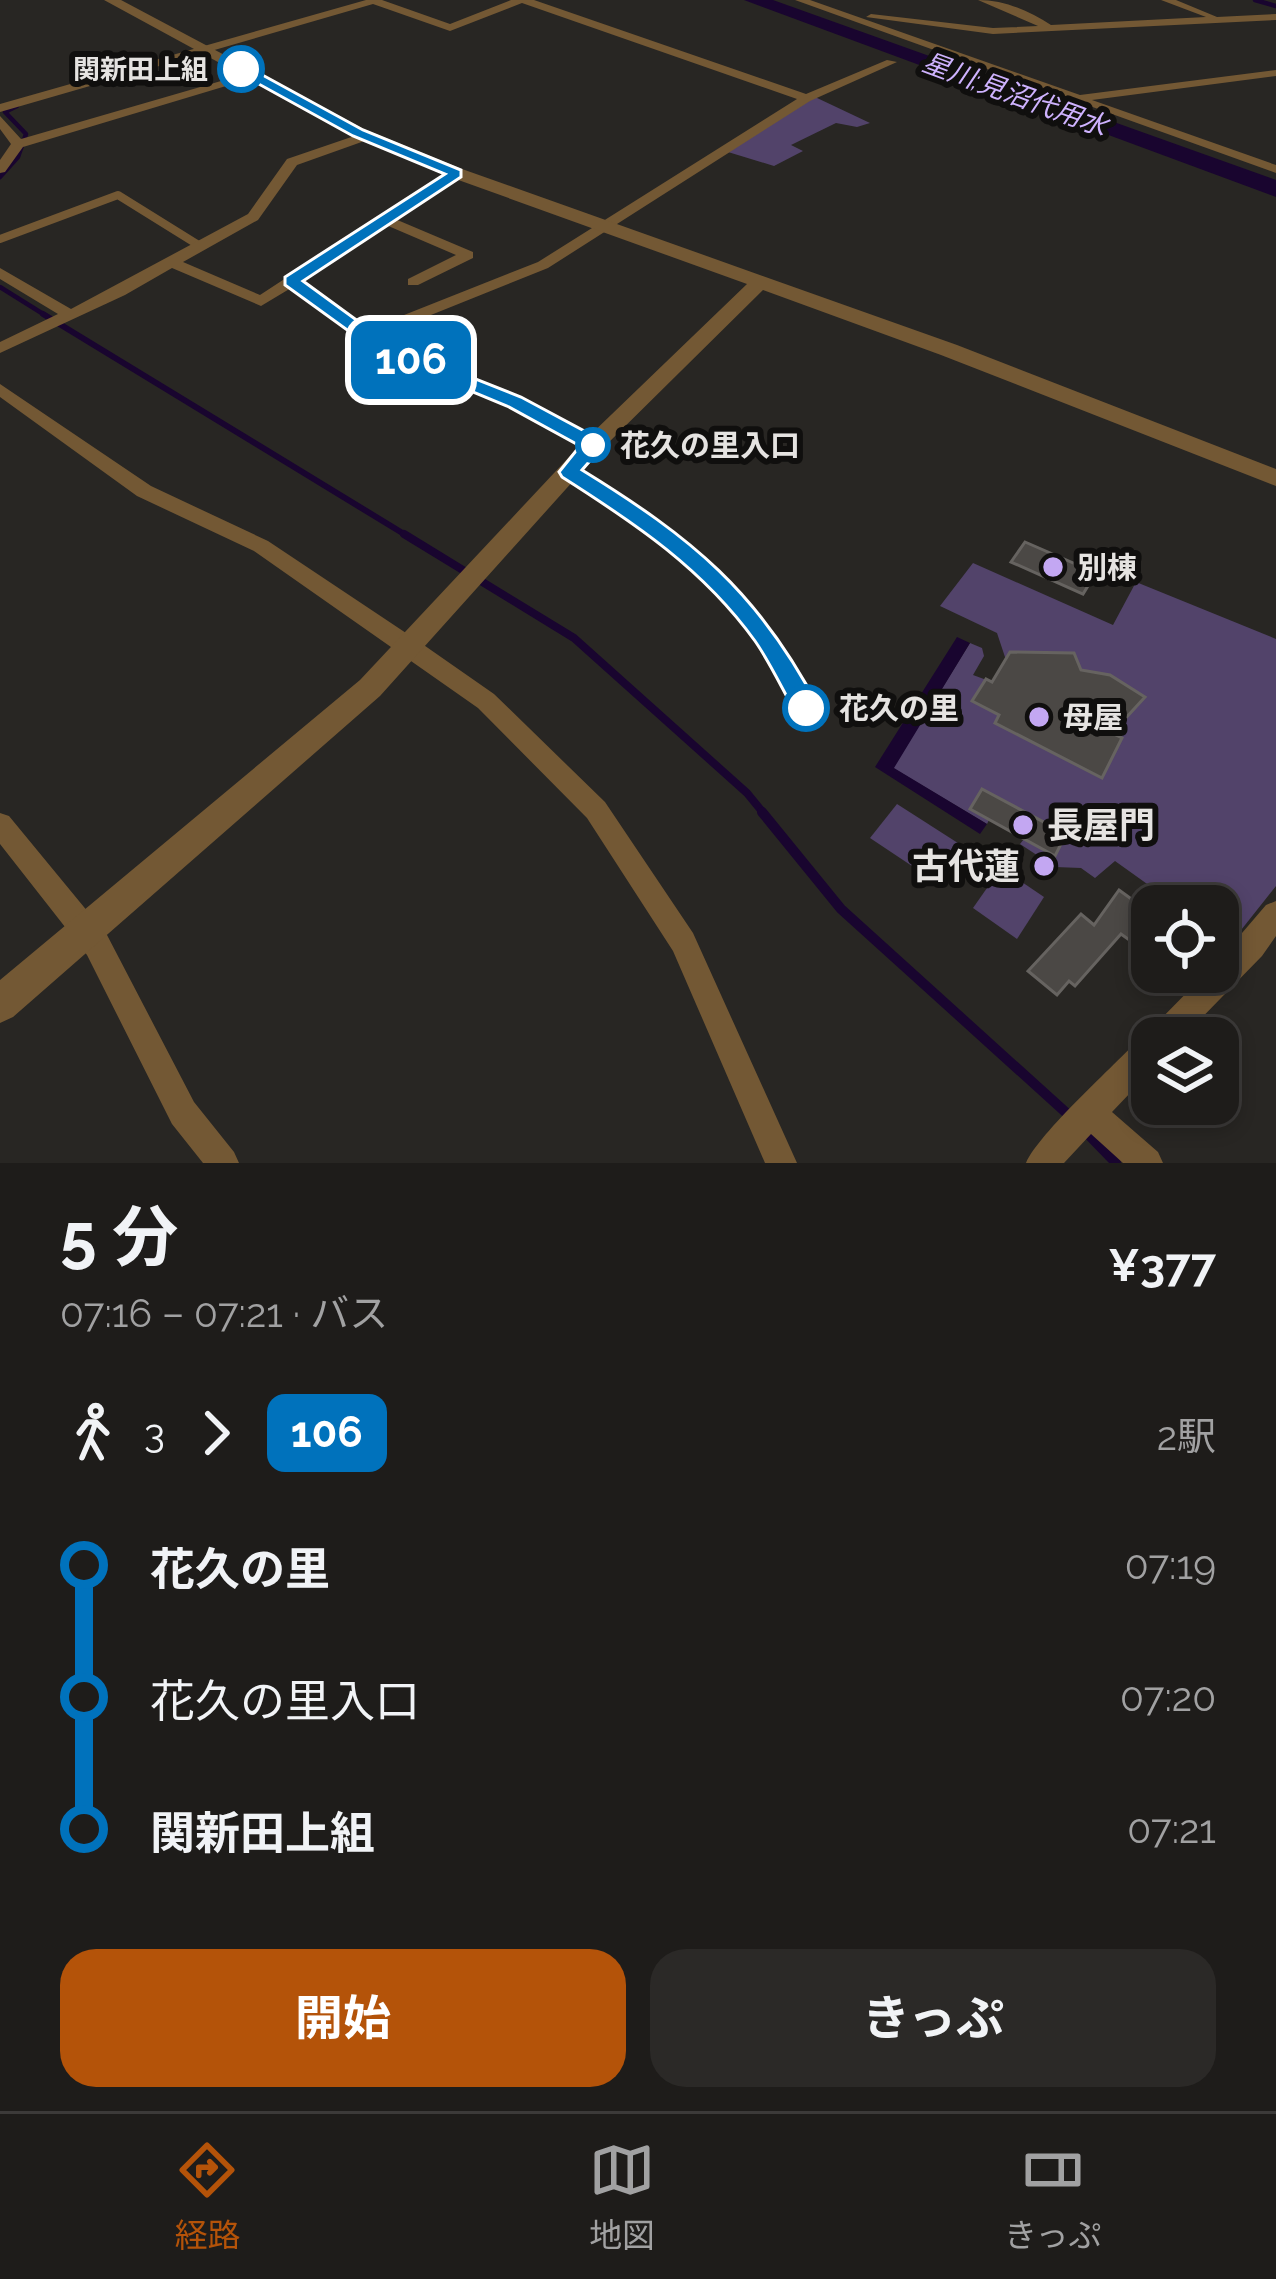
<!DOCTYPE html>
<html lang="ja">
<head>
<meta charset="utf-8">
<style>
	:root { --surface:#1e1c1a; --page:#2b2927; --text:#f1f3f6; --muted:#a1a1a2; --line:#3c3a39; --accent:#b45309 }
	body { margin:0; font-family:Raleway,"Noto Sans JP",sans-serif; background:var(--page); color:var(--text); height:100vh; display:flex; flex-direction:column; font-size:45px; white-space:nowrap }
	* { box-sizing:border-box; margin:0 }
	p { font-size:39px; color:var(--muted) }
	.icon { flex:none; width:66px; height:66px; fill:none; stroke:currentColor; stroke-width:2; stroke-linecap:round; stroke-linejoin:round }
	.map { position:relative; height:1163px; overflow:hidden }
	.panel { display:flex; flex-direction:column; background:var(--surface); flex:1 }
	.panel>* { flex:none }
	.badge { padding:0 24px; border-radius:18px; font-size:42px; line-height:78px }
	.controls { position:absolute; left:1131px; top:885px; display:grid; gap:24px }
	.controls a { display:grid; place-items:center; width:108px; height:108px; border-radius:24px; background:var(--surface); box-shadow:0 6px 18px #0003,0 0 0 3px var(--line); font-size:60px }
	.map>.badge { position:absolute; translate:-50% -50%; box-shadow:0 0 0 6px #fff }
	.legs { display:flex; align-items:center; gap:18px; height:132px; padding:0 60px; font-size:39px }
	.legs p { margin-inline-start:auto }
	.head { display:flex; align-items:center; justify-content:space-between; height:204px; padding:0 60px }
	h1 { font-size:66px; font-weight:700; line-height:90px }
	.action { display:flex; gap:24px; margin-top:auto; padding:24px 60px }
	.action a { flex:1; height:138px; border-radius:36px; background:var(--accent); color:#fff; font-size:48px; font-weight:700; line-height:138px; text-align:center }
	.action a+a { background:var(--page); color:var(--text) }
	ul { padding:0 60px; list-style:none }
	li { display:flex; align-items:center; gap:42px; height:132px; font-size:45px }
	li i { display:grid; place-items:center; width:18px; height:100%; margin:0 15px; background:currentColor }
	li i::after { content:''; width:30px; height:30px; margin:-15px; border:9px solid; border-radius:50%; background:var(--surface) }
	li p { margin-inline-start:auto }
	li:first-child i { background:linear-gradient(#0000 50%,currentColor 0) }
	li:last-child i { background:linear-gradient(currentColor 50%,#0000 0) }
	.tabs { display:flex; justify-content:space-around; align-items:center; height:168px; border-top:3px solid var(--line); background:var(--surface); font-size:33px; color:var(--muted) }
	.tabs a { display:grid; justify-items:center; gap:6px }
	.tabs .current { color:var(--accent) }
	.map>svg:first-child { display:block }
	.green { fill:#52436a }
	.water { fill:#19052f }
	.lines { fill:none; stroke-linecap:round; stroke-linejoin:round }
	.stream-far3 { stroke:#19052f; stroke-width:4.5 }
	.stream-far2 { stroke:#19052f; stroke-width:6 }
	.stream-far1 { stroke:#19052f; stroke-width:8 }
	.stream { stroke:#19052f; stroke-width:10 }
	.river { fill:#19052f; fill-rule:evenodd }
	.building { fill:#4b4845; stroke:#666360; stroke-width:3 }
	.service-far2 { stroke:#735834; stroke-width:8 }
	.service-far1 { stroke:#735834; stroke-width:9 }
	.service { stroke:#735834; stroke-width:12 }
	.minor { fill:#735834; fill-rule:evenodd }
	.tertiary { fill:#735834; fill-rule:evenodd }
	.line-1 { fill:#0072bc; stroke:#fff; stroke-width:3 }
	.stop-1-dot { fill:#fff; stroke:#0072bc; stroke-width:6 }
	.poi-dot { fill:#c3a7f2; stroke:#100f0e; stroke-width:4.5 }
	.labels { text-anchor:middle; dominant-baseline:central; stroke-width:12; stroke-linejoin:round; paint-order:stroke }
	.far-stop-label { font-size:27px; font-weight:bold; fill:#e5e3e1; stroke:#100f0e; text-anchor:end }
	.far-water-label { font-size:27px; font-style:italic; fill:#ceb2fe; stroke:#100f0e }
	.stop-label { font-size:30px; font-weight:bold; fill:#e5e3e1; stroke:#100f0e; text-anchor:start }
	.poi-label { font-size:30px; font-weight:bold; fill:#e5e3e1; stroke:#100f0e; text-anchor:start }
	.near-poi-label { font-size:36px; font-weight:bold; fill:#e5e3e1; stroke:#100f0e; text-anchor:start }
</style>
</head>
<body>
<div class="map">
<svg width="1276" height="1163" viewBox="0 0 1276 1163">
	<rect width="100%" height="100%" fill="#282623"/>
	<g class="green">
		<polygon points="815,97 870,123 857,127 836,123 791,145 803,151 774,166 728,152"/>
		<polygon points="973,563 1113,625 1136,582 1276,639 1276,886 1230,944 1218,935 1218,906 1178,906 1115,861 1095,878 1081,868 1055,867 1020,844 1024,839 1054,856 1065,834 982,789 970,809 989,820 987,824 893,768 970,643 982,648 984,656 973,675 992,682 1006,660 997,633 940,606"/>
		<polygon points="897,804 961,845 936,882 870,838"/>
		<polygon points="1001,868 1044,897 1017,939 973,908"/>
	</g>
	<polygon class="water" points="957,637 970,643 894,768 987,824 980,834 875,767"/>
	<g class="lines">
		<g class="stream-far3">
			<polyline points="1255,0 1276,6"/>
			<polyline points="0,177 18,157 26,134 5,112 17,106"/>
			<polyline points="0,287 48,317"/>
		</g>
		<polyline class="stream-far2" points="43,314 409,537"/>
		<polyline class="stream-far1" points="404,534 574,638 747,793 765,815"/>
		<g class="stream">
			<polyline points="762,812 841,909 1072,1118"/>
			<polyline points="1083,1129 1116,1163"/>
		</g>
		<polygon class="river" points="744,0 773,0 1276,180 1276,197"/>
	</g>
	<g class="building">
		<polygon points="1025,542 1096,573 1083,594 1011,562"/>
		<polygon points="1010,652 1074,653 1081,670 1110,675 1145,697 1112,733 1122,738 1102,778 995,723 999,715 972,701 986,679 992,682"/>
		<polygon points="982,789 1066,834 1055,856 970,809"/>
		<polygon points="1119,890 1152,914 1152,956 1121,934 1075,986 1069,981 1057,995 1028,971 1081,914 1094,925"/>
	</g>
	<g class="lines">
		<polyline class="service-far2" points="0,239 118,195 200,246"/>
		<polyline class="service-far1" points="569,472 667,537"/>
		<path class="service" d="M 663,534 C 725,581 771,639 806,708"/>
		<g class="minor">
			<polygon points="366,0 382,0 450,24 511,0 534,0 806,94 887,60 897,62 810,101 548,268 411,323 389,344 520,397 600,441 602,445 600,449 586,449 508,405 379,353 291,288 261,306 172,268 125,295 0,353 0,342 58,314 0,279 0,268 71,309 248,214 287,159 366,132 372,136 370,139 297,165 258,220 183,262 260,295 451,170 461,170 461,176 395,219 473,252 473,258 418,285 408,285 408,279 456,255 386,225 301,281 378,336 399,317 538,262 797,99 522,3 450,31 373,4 0,112 0,104"/>
			<polygon points="795,0 810,0 1080,95 1276,70 1276,76 1092,100 1276,165 1276,173"/>
			<path d="M 978,0 C 1005,0 1029,11 1051,25 L 1206,17 L 1161,0 L 1176,0 L 1217,17 L 1276,14 L 1276,20 L 993,34 L 866,17 L 871,14 L 993,28 L 1038,26 Z"/>
			<polygon points="252,72 258,75 256,77 23,147 5,172 0,173 0,160 11,144 0,129 0,116 21,139"/>
			<polygon points="0,384 151,486 268,541 418,641 494,694 605,802 693,933 797,1163 765,1163 673,951 587,818 478,708 254,551 137,496 0,397"/>
			<polygon points="0,813 9,816 107,935 194,1102 234,1152 239,1163 203,1163 172,1124 87,955 0,844"/>
			<path d="M 1276,901 L 1276,936 L 1262,956 L 1182,1038 L 1152,1038 L 1152,1070 L 1112,1112 L 1158,1152 L 1163,1163 L 1123,1163 L 1091,1134 L 1064,1163 L 1026,1163 C 1039,1133 1115,1065 1141,1037 L 1149,1035 L 1152,1028 L 1207,972 L 1218,972 L 1218,961 L 1266,905 Z"/>
		</g>
		<polygon class="tertiary" points="104,0 121,0 364,129 462,169 957,345 1276,469 1276,486 941,355 763,290 601,450 380,696 13,1017 0,1023 0,980 360,680 585,440 747,284 450,177 352,135"/>
	</g>
	<path class="line-1" d="M 237,66 L 246,66 L 363,130 L 461,170 L 461,177 L 303,281 L 392,346 L 521,397 L 601,440 L 604,445 L 582,470 C 691,537 759,592 819,708 L 815,715 L 797,715 C 783,691 771,664 755,641 C 703,569 636,524 562,477 L 559,472 L 580,446 L 507,406 L 379,353 L 285,285 L 285,277 L 445,174 L 353,136 L 237,72 Z"/>
	<g class="stop-1-dot">
		<circle cx="241" cy="69" r="21"/>
		<circle cx="593" cy="445" r="15"/>
		<circle cx="806" cy="708" r="21"/>
	</g>
	<g class="poi-dot">
		<circle cx="1053" cy="567" r="12"/>
		<circle cx="1039" cy="717" r="12"/>
		<circle cx="1023" cy="825" r="12"/>
		<circle cx="1044" cy="866" r="12"/>
	</g>
	<g class="labels">
		<g class="far-stop-label">
			<text x="208" y="69">関新田上組</text>
		</g>
		<g class="far-water-label">
			<text transform="translate(1015 94) rotate(20)">星川;見沼代用水</text>
		</g>
		<g class="stop-label">
			<text x="620" y="445">花久の里入口</text>
			<text x="839" y="708">花久の里</text>
		</g>
		<g class="poi-label">
			<text x="1077" y="567">別棟</text>
			<text x="1063" y="717">母屋</text>
		</g>
		<g class="near-poi-label">
			<text x="1047" y="825">長屋門</text>
			<text x="1020" y="866" text-anchor="end">古代蓮</text>
		</g>
	</g>
</svg>
<div class="controls">
<a><svg class="icon" aria-label="locate" viewBox="0 0 24 24"><circle cx="12" cy="12" r="6"/><path d="M12 2v4M12 18v4M2 12h4M18 12h4"/></svg></a>
<a><svg class="icon" aria-label="layers" viewBox="0 0 24 24"><path d="M12 4l9 5-9 5-9-5zM3 14l9 5 9-5"/></svg></a>
</div>
<b class="badge" style="left:411px;top:360px;background:#0072bc;color:#fff">106</b>
</div>
<section class="panel">
<div class="head"><div><h1>5 分</h1><p>07:16 – 07:21 · バス</p></div><b>¥377</b></div>
<div class="legs"><svg class="icon" aria-label="walk" viewBox="0 0 24 24"><circle cx="13" cy="4" r="2"/><path d="M13 8l-2 6 4 7M11 14l-3 7M7 12l3-4h3l4 4"/></svg>3<svg class="icon" aria-label="forward" viewBox="0 0 24 24"><path d="M9 5l7 7-7 7"/></svg><b class="badge" style="background:#0072bc;color:#fff">106</b><p>2駅</p></div>
<ul>
<li><i style="color:#0072bc"></i><b>花久の里</b><p>07:19</p></li>
<li><i style="color:#0072bc"></i><span>花久の里入口</span><p>07:20</p></li>
<li><i style="color:#0072bc"></i><b>関新田上組</b><p>07:21</p></li>
</ul>
<div class="action"><a>開始</a><a>きっぷ</a></div>
</section>
<nav class="tabs">
<a class="current"><svg class="icon" aria-label="directions" viewBox="0 0 24 24"><path d="M12 3l9 9-9 9-9-9zM9 14v-3h6M13 9l2 2-2 2"/></svg>経路</a>
<a><svg class="icon" aria-label="map" viewBox="0 0 24 24"><path d="M3 6l6-2 6 2 6-2v14l-6 2-6-2-6 2zM9 4v14M15 6v14"/></svg>地図</a>
<a><svg class="icon" aria-label="tickets" viewBox="0 0 24 24"><path d="M3 7h18v10H3zM15 7v10"/></svg>きっぷ</a>
</nav>
</body>
</html>
